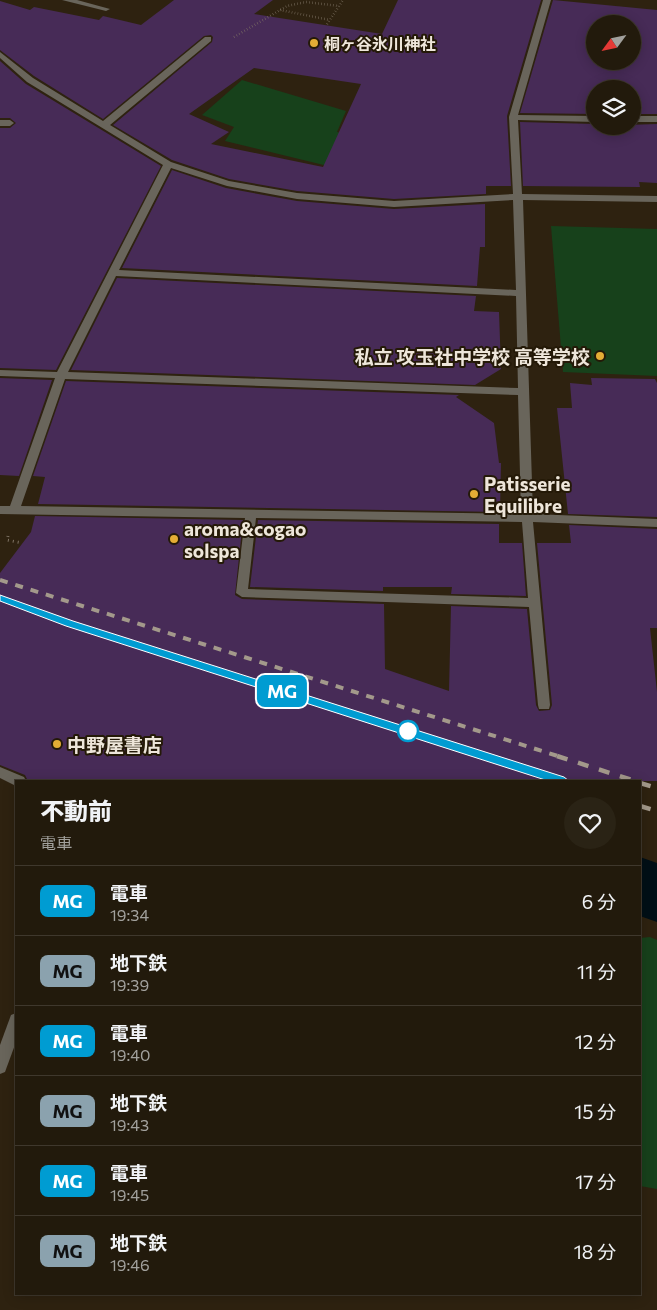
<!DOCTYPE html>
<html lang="ja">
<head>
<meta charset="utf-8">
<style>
	:root { --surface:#221a0c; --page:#2a2315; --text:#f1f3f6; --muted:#a2a19d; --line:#3f382d }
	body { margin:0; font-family:Commissioner,"Noto Sans JP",sans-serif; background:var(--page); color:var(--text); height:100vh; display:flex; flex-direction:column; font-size:19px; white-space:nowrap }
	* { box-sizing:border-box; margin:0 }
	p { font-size:16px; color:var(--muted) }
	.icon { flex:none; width:28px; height:28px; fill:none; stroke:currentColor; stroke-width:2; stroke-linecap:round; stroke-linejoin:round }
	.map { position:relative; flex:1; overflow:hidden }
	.panel { position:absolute; left:15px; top:780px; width:626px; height:515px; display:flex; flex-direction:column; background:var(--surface); border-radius:0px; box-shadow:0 2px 12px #0003,0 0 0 1px var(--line) }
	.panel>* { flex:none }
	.badge { padding:0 10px; border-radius:8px; font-size:18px; line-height:32px }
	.needle { width:32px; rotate:237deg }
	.controls { position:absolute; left:586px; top:15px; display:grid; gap:10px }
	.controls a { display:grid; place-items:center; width:55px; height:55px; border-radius:50%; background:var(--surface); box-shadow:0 2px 12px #0003,0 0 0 1px var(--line); font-size:25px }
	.map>.badge { position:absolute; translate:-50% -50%; box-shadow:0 0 0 2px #fff }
	.round { display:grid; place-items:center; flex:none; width:52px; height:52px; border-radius:26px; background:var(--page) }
	.summary { display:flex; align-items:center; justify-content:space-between; height:85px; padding:0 25px }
	h1 { font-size:24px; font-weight:800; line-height:38px }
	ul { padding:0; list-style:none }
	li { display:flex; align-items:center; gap:15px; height:70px; padding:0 25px; border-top:1px solid var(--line) }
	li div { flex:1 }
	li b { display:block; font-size:19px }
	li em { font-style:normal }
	li .badge { min-width:55px; font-weight:700; text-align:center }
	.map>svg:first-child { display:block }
	.green { fill:#17411b }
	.water { fill:#000f16 }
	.building { fill:#472b57; fill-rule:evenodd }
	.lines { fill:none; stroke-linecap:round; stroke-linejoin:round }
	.path-far1 { stroke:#807566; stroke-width:2.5; stroke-dasharray:0.5 2.5; stroke-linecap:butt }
	.path { stroke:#807566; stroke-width:3; stroke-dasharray:1 4; stroke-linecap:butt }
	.minor { fill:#69655b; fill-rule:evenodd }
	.rail-far1 { stroke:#a3998b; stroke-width:4; stroke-dasharray:8 8; stroke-linecap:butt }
	.rail { stroke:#a3998b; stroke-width:4.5; stroke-dasharray:11 11; stroke-linecap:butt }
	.line { fill:#009cd2; stroke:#fff }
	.poi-dot { fill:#e4ad35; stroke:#241907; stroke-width:2 }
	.stop-dot { fill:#fff; stroke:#009cd2; stroke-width:2.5 }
	.labels { text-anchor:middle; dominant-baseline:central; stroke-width:4; stroke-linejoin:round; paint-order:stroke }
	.far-poi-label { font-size:16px; font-weight:bold; fill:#eee6da; stroke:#241907; text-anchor:start }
	.poi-label { font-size:19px; font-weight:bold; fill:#eee6da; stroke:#241907; text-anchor:start }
</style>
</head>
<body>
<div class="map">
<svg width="657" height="1310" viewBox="0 0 657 1310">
	<rect width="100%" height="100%" fill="#2e2210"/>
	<g class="green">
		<polygon points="242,80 346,111 337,132 359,135 336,168 225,141 234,127 202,115"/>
		<polygon points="551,226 657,229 657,376 563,372"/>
		<polygon points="650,937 657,940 657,1189 640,1186 640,938"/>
	</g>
	<polygon class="water" points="640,857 657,863 657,922 640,916"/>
	<g class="building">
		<path d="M 174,0 L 273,0 L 254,14 L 382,34 L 398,0 L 541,0 L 507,116 L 511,186 L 486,186 L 486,194 L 394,199 L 297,191 L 229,179 L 172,160 L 113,125 L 212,42 L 213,37 L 211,35 L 204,36 L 103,119 L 34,76 L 0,50 L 0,1 L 30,10 L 34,7 L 99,20 L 103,16 L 141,25 ZM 254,68 L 361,84 L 323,167 L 211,144 L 229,132 L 189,114 Z"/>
		<path d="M 553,0 L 657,10 L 657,114 L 632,114 L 632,89 L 595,89 L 595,114 L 520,113 ZM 595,24 L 632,24 L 632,61 L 595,61 Z"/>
		<polygon points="0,61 26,84 161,166 56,370 0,368 0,128 10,128 16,123 10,118 0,118"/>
		<polygon points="520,122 595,124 595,126 657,124 657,183 639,182 640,187 523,186"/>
		<polygon points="172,170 226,188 297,201 394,209 485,204 485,247 480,247 477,286 122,268"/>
		<polygon points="117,278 476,296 474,311 499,312 501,369 475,385 71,370"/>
		<polygon points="0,378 52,380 19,476 0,475"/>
		<polygon points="591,378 655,379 657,383 657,517 568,514 557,408 572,408 570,383 592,385"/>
		<polygon points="66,381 459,395 456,397 494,423 499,463 501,463 500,512 38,504 45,477 33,476"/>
		<polygon points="35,516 243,520 235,595 242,599 384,604 385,669 449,691 451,606 527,609 536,705 539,711 550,710 552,705 537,543 571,543 569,525 657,529 657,628 650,628 657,692 657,781 28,781 25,775 0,765 0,573 31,532"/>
		<polygon points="258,520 499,524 499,543 522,543 526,596 451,594 452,587 383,587 383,591 250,587"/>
	</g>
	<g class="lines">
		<g class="path-far1">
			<polyline points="280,10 330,20"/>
			<polyline points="327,24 343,0"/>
			<polyline points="234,37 287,6 306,2 339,6"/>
		</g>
		<polyline class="path" points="8,536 7,540 22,543"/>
		<g class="minor">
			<polygon points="62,0 77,0 110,9 106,11"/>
			<path d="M 543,0 L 551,0 L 518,115 L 595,116 L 595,122 L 518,120 L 522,194 L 657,196 L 657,202 L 523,200 L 533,514 L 657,519 L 657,527 L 533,522 L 550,705 L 549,709 L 539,709 L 538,705 L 529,607 L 242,597 L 236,593 L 245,518 L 0,514 L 0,506 L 10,506 L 55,378 L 0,376 L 0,370 L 57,372 L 163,165 L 27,82 L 0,58 L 0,52 L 33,78 L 103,121 L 205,37 L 211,37 L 211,41 L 110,125 L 171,162 L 229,181 L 297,193 L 394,201 L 513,194 L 509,117 ZM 171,168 L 227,186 L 297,199 L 394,207 L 513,200 L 516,290 L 119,270 ZM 116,276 L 516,296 L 518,388 L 68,372 ZM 65,379 L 518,395 L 521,514 L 21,506 ZM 256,518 L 522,522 L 528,598 L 248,589 Z"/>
			<rect x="632" y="116" width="25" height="6"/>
			<polygon points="0,120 10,120 14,123 10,126 0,126"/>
			<polygon points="0,767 24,777 26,781 16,781 16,786 0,778"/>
			<polygon points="16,1013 16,1042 5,1072 0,1074 0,1045 11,1015"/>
		</g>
		<g class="rail-far1">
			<polyline points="0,580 561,757"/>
			<polyline points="0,598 69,623 490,757"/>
		</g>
		<g class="rail">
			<polyline points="486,756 564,781"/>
			<polyline points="557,756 635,781"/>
			<polyline points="640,783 657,788"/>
			<polyline points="640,806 657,811"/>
		</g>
	</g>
	<polygon class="line" points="0,595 73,621 564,777 569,781 564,786 66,626 0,601"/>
	<g class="poi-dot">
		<circle cx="314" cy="43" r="5"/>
		<circle cx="600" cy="356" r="5"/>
		<circle cx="474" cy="494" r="5"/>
		<circle cx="174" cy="539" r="5"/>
		<circle cx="57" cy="744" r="5"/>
	</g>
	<circle class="stop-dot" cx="408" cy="731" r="10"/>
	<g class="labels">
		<g class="far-poi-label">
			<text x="324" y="43">桐ヶ谷氷川神社</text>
		</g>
		<g class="poi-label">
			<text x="590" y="356" text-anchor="end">私立 攻玉社中学校 高等学校</text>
			<text x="484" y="483">Patisserie<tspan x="484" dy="22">Equilibre</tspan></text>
			<text x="184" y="528">aroma&amp;cogao<tspan x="184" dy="22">solspa</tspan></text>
			<text x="67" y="744">中野屋書店</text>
		</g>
	</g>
</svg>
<div class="controls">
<a><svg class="needle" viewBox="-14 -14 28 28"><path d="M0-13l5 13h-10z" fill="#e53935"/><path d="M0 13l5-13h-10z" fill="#a2a19d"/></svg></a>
<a><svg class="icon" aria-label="layers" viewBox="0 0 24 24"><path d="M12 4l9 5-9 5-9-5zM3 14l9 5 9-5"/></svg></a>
</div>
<b class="badge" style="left:282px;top:691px;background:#009cd2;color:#fff">MG</b>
<section class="panel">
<div class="summary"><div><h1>不動前</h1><p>電車</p></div><a class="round"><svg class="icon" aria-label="heart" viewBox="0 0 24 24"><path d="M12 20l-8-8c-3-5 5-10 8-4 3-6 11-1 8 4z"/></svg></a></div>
<ul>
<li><span class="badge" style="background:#009cd2;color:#fff">MG</span><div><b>電車</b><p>19:34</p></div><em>6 分</em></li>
<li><span class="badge" style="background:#8ba2ae;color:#111">MG</span><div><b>地下鉄</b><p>19:39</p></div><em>11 分</em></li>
<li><span class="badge" style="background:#009cd2;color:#fff">MG</span><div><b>電車</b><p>19:40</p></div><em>12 分</em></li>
<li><span class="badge" style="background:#8ba2ae;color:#111">MG</span><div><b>地下鉄</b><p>19:43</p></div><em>15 分</em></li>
<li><span class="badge" style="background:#009cd2;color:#fff">MG</span><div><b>電車</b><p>19:45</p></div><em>17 分</em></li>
<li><span class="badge" style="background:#8ba2ae;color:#111">MG</span><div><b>地下鉄</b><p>19:46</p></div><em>18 分</em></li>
</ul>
</section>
</div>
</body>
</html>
